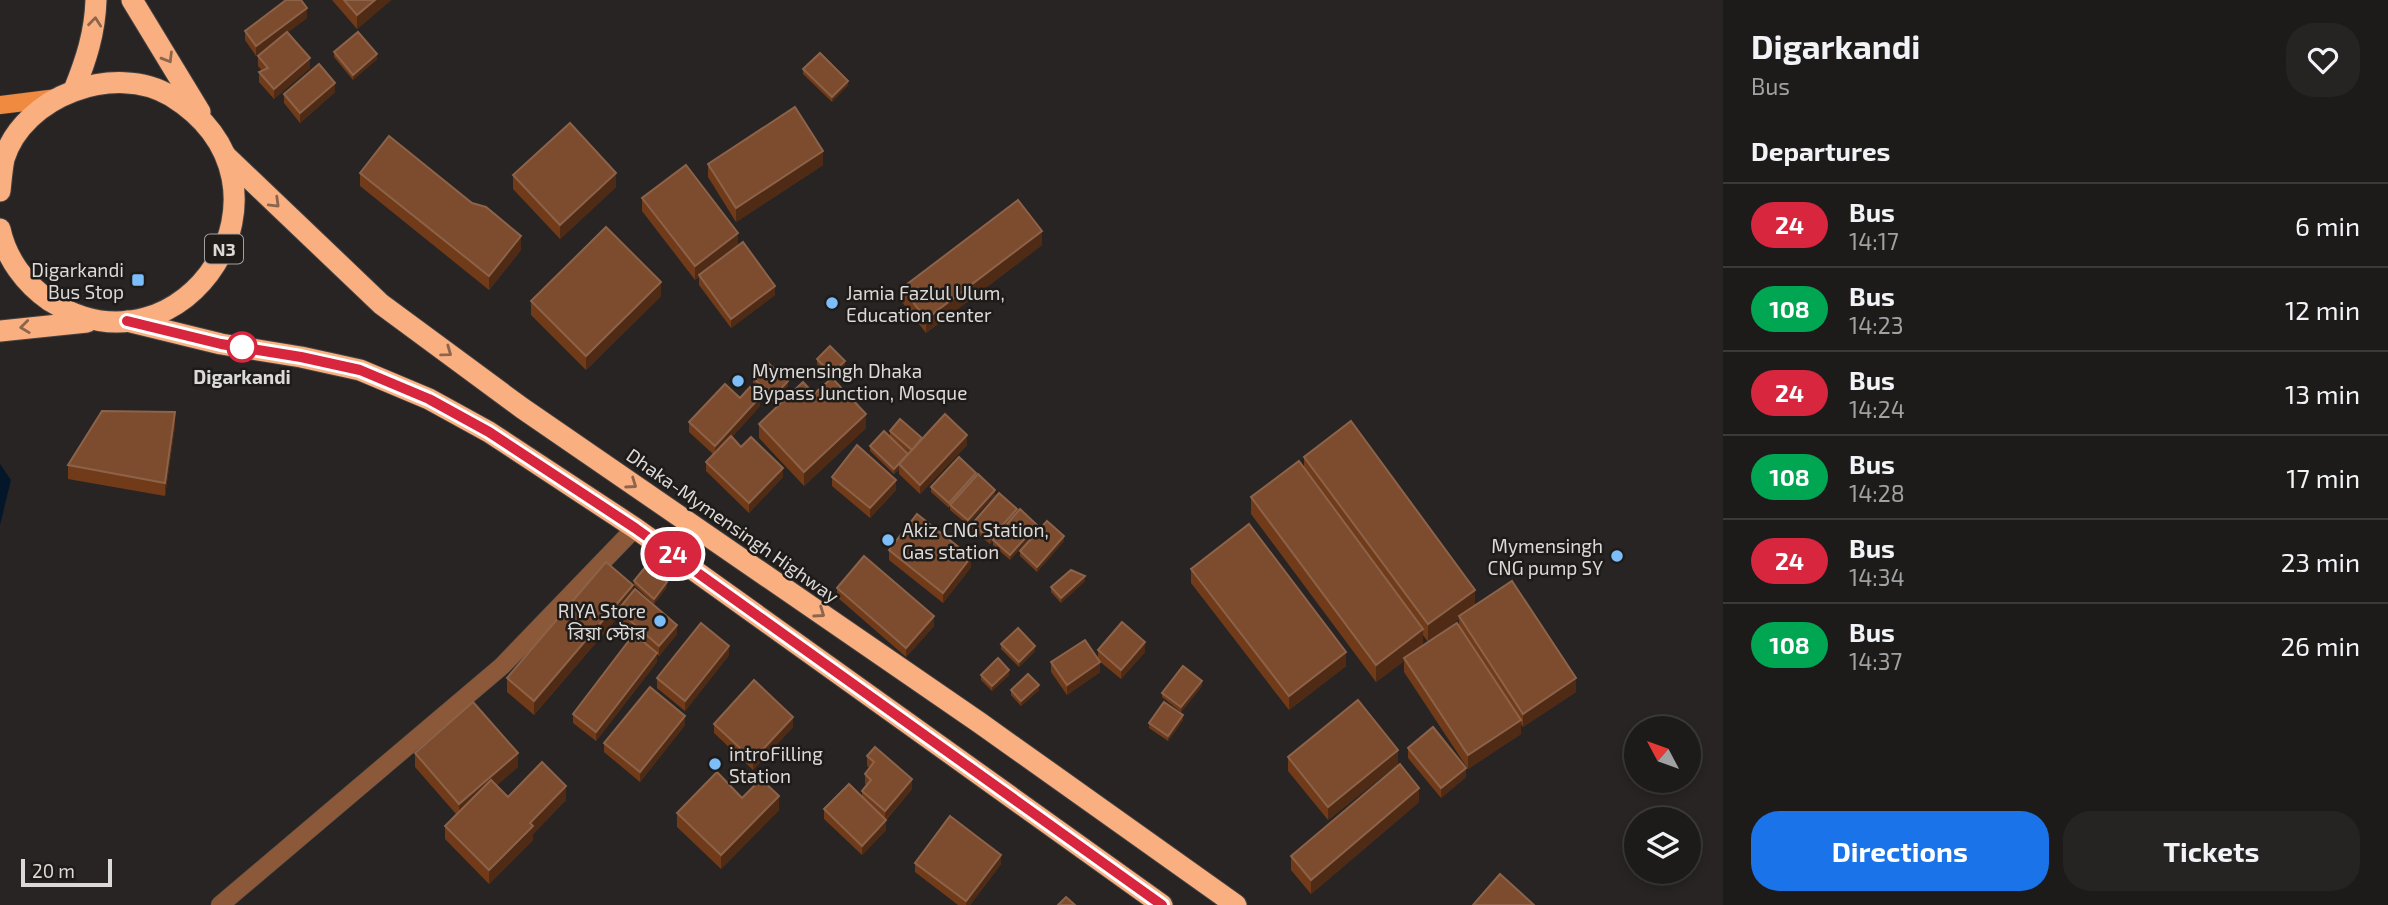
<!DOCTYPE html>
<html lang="en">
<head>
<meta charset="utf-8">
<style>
	:root { --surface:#1d1b1a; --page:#252423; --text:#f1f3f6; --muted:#a0a1a2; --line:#3b3939; --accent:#1a73e8 }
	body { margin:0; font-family:"Exo 2","Noto Sans Bengali",sans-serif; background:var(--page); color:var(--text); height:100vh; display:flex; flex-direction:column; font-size:26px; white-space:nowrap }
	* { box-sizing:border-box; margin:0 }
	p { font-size:23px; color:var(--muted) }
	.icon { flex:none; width:38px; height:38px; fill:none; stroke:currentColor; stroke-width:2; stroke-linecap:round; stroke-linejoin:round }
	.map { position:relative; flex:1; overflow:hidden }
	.side { display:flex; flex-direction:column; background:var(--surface); width:665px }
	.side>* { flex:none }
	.badge { padding:0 14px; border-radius:23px; font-size:24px; line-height:46px }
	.needle { width:46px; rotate:311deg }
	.controls { position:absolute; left:1624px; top:716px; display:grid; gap:14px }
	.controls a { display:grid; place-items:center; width:77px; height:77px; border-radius:50%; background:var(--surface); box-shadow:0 4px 10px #0003,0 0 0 2px var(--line); font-size:35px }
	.scale { position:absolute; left:21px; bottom:18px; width:91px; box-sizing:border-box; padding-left:7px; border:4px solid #dcdad9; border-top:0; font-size:19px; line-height:24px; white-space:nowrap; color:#dcdad9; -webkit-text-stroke:5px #1e1b19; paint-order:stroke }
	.map>.badge { position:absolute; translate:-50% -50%; box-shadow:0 0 0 4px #fff }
	h2 { padding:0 28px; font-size:26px; line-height:63px }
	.round { display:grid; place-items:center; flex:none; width:74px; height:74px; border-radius:28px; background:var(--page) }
	.headline { display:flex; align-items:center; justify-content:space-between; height:119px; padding:0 28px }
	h1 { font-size:33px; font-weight:700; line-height:52px }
	.button { display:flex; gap:14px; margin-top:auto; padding:14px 28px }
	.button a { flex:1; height:80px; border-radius:28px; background:var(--accent); color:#fff; font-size:28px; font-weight:700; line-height:80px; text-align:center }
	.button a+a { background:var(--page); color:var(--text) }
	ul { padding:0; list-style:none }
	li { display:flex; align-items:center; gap:21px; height:84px; padding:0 28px; border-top:2px solid var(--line) }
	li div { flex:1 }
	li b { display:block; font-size:26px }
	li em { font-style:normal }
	li .badge { min-width:77px; font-weight:700; text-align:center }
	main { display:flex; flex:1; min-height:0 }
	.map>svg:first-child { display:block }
	.water { fill:#04172a }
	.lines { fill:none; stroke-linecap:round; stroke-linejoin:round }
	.minor-casing { stroke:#444140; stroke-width:19 }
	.major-casing { stroke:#444140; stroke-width:19 }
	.highway-casing { stroke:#444140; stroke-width:23 }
	.minor { stroke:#8b5939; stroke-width:18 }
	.major { stroke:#f18a41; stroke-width:18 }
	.highway { stroke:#f9af80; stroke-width:21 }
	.wall { fill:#713b19; fill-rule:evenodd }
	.shaded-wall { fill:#4f2b15 }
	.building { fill:#7d4c2e; stroke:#8c6249; stroke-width:2 }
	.oneway { stroke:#8c654c }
	.line-casing { stroke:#fff; stroke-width:16 }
	.line { stroke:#d7263d; stroke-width:10 }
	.poi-dot { fill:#7cbef9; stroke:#1e1b19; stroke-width:2.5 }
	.stop-dot { fill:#fff; stroke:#d7263d; stroke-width:3.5 }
	.labels { text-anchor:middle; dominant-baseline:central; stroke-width:5; stroke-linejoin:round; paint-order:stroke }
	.shield { fill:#1e1b19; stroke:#a3a19f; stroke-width:2 }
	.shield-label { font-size:18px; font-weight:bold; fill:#dcdad9 }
	.poi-label { font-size:19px; fill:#dcdad9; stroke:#1e1b19; text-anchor:start }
	.stop-label { font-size:19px; font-weight:bold; fill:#dcdad9; stroke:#1e1b19 }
	.street-label { font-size:19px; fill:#dcdad9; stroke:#1e1b19 }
</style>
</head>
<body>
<main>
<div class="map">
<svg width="1723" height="905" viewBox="0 0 1723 905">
	<rect width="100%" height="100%" fill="#272423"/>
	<polygon class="water" points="0,464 11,480 0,525"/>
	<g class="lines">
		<defs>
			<polyline id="minor" points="220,905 502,666 635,528"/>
			<polyline id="major" points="0,105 57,98"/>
			<g id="highway">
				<polyline points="132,0 200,112"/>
				<path d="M 74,90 C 86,60 95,33 96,0"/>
				<polyline points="226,156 381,304 522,408 980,723 1236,905"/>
				<path d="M 0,191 C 1,181 2,169 4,159 C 23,96 115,62 171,96 C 316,186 184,387 50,301 C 25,284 6,258 0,229"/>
				<polyline points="127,321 221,344 301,357 360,370 429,399 489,432 635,528 1162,905"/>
				<polyline points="0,331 87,322"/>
			</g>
		</defs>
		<use href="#minor" class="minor-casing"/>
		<use href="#major" class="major-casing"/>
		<use href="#highway" class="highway-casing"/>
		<use href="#minor" class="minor"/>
		<use href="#major" class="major"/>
		<use href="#highway" class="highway"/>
	</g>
	<g class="wall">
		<polygon points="332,0 391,0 357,29"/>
		<polygon points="307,18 288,32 310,68 274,99 259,82 259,72 262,71 258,66 258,56 275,42 256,56 245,40 245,31"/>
		<polygon points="334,52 377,59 353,80 334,57"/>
		<polygon points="803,69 848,85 832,102 803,74"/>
		<polygon points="335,92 300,123 284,103 284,94"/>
		<polygon points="708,164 823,165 736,222 708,177"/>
		<polygon points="360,173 472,203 521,250 489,290 360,186"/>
		<polygon points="513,175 616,187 560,239 513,189"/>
		<polygon points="642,198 738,246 775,295 731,328 699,285 699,277 695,280 642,211"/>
		<polygon points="1042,245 926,333 902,302 902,288"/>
		<polygon points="661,296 586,370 531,315 531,301"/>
		<polygon points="817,359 845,366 832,378 866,428 804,486 759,438 759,424 814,394 831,379 817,364"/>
		<polygon points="753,378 788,386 773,402 753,383"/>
		<polygon points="740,398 760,406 732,437 741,447 783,477 749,513 706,471 706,462 713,454 689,432 689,422"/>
		<polygon points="175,426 165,496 68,479 68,465"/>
		<polygon points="890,431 922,438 967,445 920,494 899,474 899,470 894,474 870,451 870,446 908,454 909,453 890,436"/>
		<path d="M 1304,457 L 1475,605 L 1576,692 L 1523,727 L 1521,724 L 1521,734 L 1468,769 L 1404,672 L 1404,661 L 1376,682 L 1251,514 L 1251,497 L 1304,467 ZM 1459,619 L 1459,626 L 1423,646 L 1423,635 L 1428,642 Z"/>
		<polygon points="976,476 995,495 968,525 950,510 950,506 949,508 931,492 931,487"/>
		<polygon points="832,477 896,490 870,518 832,486"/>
		<polygon points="1017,513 1037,530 1010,560 993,545 993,541 990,544 972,529 972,524"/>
		<polygon points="1064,541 1037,572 1020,556 1020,551"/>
		<polygon points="889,550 971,567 943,603 889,560"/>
		<polygon points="1191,569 1346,666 1289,710 1191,583"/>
		<polygon points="634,581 667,587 654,604 634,585"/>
		<polygon points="1085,581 1061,603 1051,592 1051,587"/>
		<polygon points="837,588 934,626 906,657 837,597"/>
		<polygon points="633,592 677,634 659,656 657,654 657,662 596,741 573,723 573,714 640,639 618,620 618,617 534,715 507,692 507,678"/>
		<polygon points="1001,644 1035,651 1019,667 1001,649"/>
		<polygon points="1098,650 1145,652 1121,679 1099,661 1100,672 1067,695 1051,672 1051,662 1098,659"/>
		<polygon points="729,655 685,711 657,688 657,678"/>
		<polygon points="981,675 1009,675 992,691 981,680"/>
		<polygon points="1202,686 1181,712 1162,697 1162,693"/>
		<polygon points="1011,690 1039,690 1021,706 1011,695"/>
		<polygon points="1183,720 1168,741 1149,728 1149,723"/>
		<polygon points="714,724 793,727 753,770 714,733"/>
		<polygon points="685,725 640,782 604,752 604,743"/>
		<polygon points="1408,748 1466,777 1441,798 1408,758"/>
		<polygon points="415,753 518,767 497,785 508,797 566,800 533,834 533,840 489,884 445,839 445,826 456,814 415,767"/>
		<polygon points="867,756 912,789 886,820 886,830 862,855 824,819 824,809 862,797 862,791 867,786 865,784 865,774 870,768 867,766"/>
		<polygon points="1288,757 1398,764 1328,820 1288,771"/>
		<polygon points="742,798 779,810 721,869 677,827 677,813"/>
		<polygon points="1419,802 1311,894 1291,870 1291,856"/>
		<polygon points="915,863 1001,864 970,905 958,905 915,872"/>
	</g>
	<g class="shaded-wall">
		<polygon points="375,0 391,0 357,29 357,15"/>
		<polygon points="307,8 307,18 256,56 256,46"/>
		<polygon points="377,54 377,59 353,80 353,75"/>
		<polygon points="310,58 310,68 274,99 274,89"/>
		<polygon points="848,81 848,85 832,102 832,97"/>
		<polygon points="335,83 335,92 300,123 300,113"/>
		<polygon points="823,151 823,165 736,222 736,208"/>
		<polygon points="616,173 616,187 560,239 560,225"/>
		<polygon points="1042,231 1042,245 926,333 926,319"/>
		<polygon points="738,233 738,247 695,280 695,266"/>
		<polygon points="521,236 521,250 489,290 489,276"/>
		<polygon points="661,282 661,296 586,370 586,356"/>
		<polygon points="775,286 775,295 731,328 731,319"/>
		<polygon points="845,361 845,366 831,379 831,374"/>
		<polygon points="788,381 788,386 773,402 773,397"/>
		<polygon points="760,397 760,406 715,456 715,446"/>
		<polygon points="175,412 175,426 165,496 165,483"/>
		<polygon points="866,414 866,428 804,486 804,472"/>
		<polygon points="967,435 967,445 920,494 920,485"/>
		<polygon points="899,465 899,470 894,474 894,469"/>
		<polygon points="783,468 783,477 749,513 749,503"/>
		<polygon points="976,473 976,478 949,508 949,503"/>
		<polygon points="896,480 896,490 870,518 870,508"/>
		<polygon points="995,490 995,495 968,525 968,520"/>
		<polygon points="1017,509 1017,514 990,544 990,539"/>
		<polygon points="1037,525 1037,530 1010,560 1010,555"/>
		<polygon points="1064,536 1064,541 1037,572 1037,567"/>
		<polygon points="971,557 971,567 943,603 943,593"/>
		<polygon points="1085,576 1085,581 1061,603 1061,598"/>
		<polygon points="667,582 667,587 654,604 654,599"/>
		<polygon points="633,585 633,599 618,610 618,617 534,715 534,701"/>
		<polygon points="1475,590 1475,607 1459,616 1459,619 1428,642 1428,624"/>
		<polygon points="934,616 934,626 906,657 906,648"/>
		<polygon points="677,625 677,634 659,656 659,646"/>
		<polygon points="1423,629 1423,647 1404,658 1404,661 1376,682 1376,665"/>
		<polygon points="1145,642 1145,652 1121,679 1121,670"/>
		<polygon points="729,646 729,655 685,711 685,701"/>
		<polygon points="1035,646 1035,651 1019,667 1019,662"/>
		<polygon points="1346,652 1346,666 1289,710 1289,696"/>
		<polygon points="657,653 657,662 596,741 596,732"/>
		<polygon points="1100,662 1100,672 1067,695 1067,685"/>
		<polygon points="1009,670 1009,675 992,691 992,686"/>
		<polygon points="1576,678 1576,692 1523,727 1523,714"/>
		<polygon points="1202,681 1202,686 1181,712 1181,707"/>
		<polygon points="1039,685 1039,690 1021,706 1021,701"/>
		<polygon points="1183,715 1183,720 1168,741 1168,736"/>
		<polygon points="685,716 685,725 640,782 640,772"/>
		<polygon points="793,717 793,727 753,770 753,760"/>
		<polygon points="1521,720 1521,734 1468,769 1468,755"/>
		<polygon points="1398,750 1398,764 1328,820 1328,807"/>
		<polygon points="518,753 518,767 459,818 459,804"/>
		<polygon points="1466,768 1466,777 1441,798 1441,788"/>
		<polygon points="912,779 912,789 885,820 885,811"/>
		<polygon points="566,786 566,800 533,834 533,840 489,884 489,870 530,823"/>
		<polygon points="1419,788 1419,802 1311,894 1311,880"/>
		<polygon points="779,796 779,810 721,869 721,855"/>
		<polygon points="886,820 886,830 862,855 862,846"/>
		<polygon points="1001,855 1001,864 970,905 966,905 966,901"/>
	</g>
	<g class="building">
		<polygon points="286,0 301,0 307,8 256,46 245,31"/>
		<polygon points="344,0 375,0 357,15"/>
		<polygon points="287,32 310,58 274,89 259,72 268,68 258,56"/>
		<polygon points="358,32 377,54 353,75 334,52"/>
		<polygon points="820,53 848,81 832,97 803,69"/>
		<polygon points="319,64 335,83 300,113 284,94"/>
		<polygon points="795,107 823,151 736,208 708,164"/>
		<polygon points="570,123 616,173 560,225 513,175"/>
		<polygon points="389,136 472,203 486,207 521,236 489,276 360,173"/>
		<polygon points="686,165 738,233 695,266 642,198"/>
		<polygon points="1018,200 1042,231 926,319 902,288"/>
		<polygon points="606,227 661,282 586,356 531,301"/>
		<polygon points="743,242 775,286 731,319 699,275"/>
		<polygon points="830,346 845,361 831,374 817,359"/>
		<polygon points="768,363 788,381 773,397 753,378"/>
		<polygon points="832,378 866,414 804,472 759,424 803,382 814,394"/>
		<polygon points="725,384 740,398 750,387 760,397 715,446 689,422"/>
		<polygon points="102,411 175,412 165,483 68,465"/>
		<polygon points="945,414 967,435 920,485 899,464"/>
		<polygon points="900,419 922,438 912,450 890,431"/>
		<polygon points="1351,421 1475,590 1428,624 1304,457"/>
		<polygon points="884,431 908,454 894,469 870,446"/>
		<polygon points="731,436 741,447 751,437 783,468 749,503 706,462"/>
		<polygon points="857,445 896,480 870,508 832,477"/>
		<polygon points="959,457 976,473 949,503 931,487"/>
		<polygon points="1299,461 1423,629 1376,665 1251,497"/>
		<polygon points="978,474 995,490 968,520 950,505"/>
		<polygon points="999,493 1017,509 990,539 972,524"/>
		<polygon points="1020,509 1037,525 1010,555 993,540"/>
		<polygon points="917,514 971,557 943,593 889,550"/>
		<polygon points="1047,521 1064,536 1037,567 1020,551"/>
		<polygon points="1249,524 1346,652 1289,696 1191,569"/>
		<polygon points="864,556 934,616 906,648 837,588"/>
		<polygon points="606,562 633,585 534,701 507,678"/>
		<polygon points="647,565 667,582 654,599 634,581"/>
		<polygon points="1071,570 1085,576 1061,598 1051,587"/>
		<polygon points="1512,581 1576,678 1523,714 1459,616"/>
		<polygon points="635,589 677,625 659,646 618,610"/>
		<polygon points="1122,622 1145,642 1121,670 1098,650"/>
		<polygon points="701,623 729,646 685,701 657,678"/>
		<polygon points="1457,623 1521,720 1468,755 1404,658"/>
		<polygon points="1018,628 1035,646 1019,662 1001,644"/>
		<polygon points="634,634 657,653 596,732 573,714"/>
		<polygon points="1085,640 1100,662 1067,685 1051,662"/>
		<polygon points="998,658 1009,670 992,686 981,675"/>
		<polygon points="1183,666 1202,681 1181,707 1162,693"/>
		<polygon points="1028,674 1039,685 1021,701 1011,690"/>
		<polygon points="754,680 793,717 753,760 714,724"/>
		<polygon points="650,687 685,716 640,772 604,743"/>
		<polygon points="1358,700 1398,750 1328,807 1288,757"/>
		<polygon points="473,702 518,753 459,804 415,753"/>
		<polygon points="1164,702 1183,715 1168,736 1149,723"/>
		<polygon points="1433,727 1466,768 1441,788 1408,748"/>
		<polygon points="875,747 912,779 885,811 862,791 871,780 865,774 874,762 867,756"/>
		<polygon points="542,762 566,786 530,823 533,826 489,870 445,826 491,780 508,797"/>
		<polygon points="1400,764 1419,788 1311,880 1291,856"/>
		<polygon points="717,772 742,798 761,779 779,796 721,855 677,813"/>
		<polygon points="849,784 886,820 862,846 824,809"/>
		<polygon points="950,816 1001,855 966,901 915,863"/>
		<polygon points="1500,874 1534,905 1473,905"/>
		<polygon points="1066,897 1075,905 1058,905"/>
	</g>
	<defs><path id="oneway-chevron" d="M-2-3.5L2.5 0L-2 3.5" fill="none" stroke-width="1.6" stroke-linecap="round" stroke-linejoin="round" transform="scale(1.75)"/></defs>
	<g class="oneway">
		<use href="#oneway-chevron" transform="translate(95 22) rotate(-84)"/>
		<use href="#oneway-chevron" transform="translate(168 58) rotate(59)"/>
		<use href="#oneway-chevron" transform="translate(275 203) rotate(44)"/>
		<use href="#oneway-chevron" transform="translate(25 327) rotate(173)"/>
		<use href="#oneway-chevron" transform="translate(447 352) rotate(36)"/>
		<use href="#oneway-chevron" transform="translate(632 484) rotate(35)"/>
		<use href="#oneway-chevron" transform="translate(820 613) rotate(35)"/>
	</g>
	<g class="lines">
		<defs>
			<polyline id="line" points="127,321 221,344 301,357 360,370 429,399 489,432 635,528 1162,905"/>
		</defs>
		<use href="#line" class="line-casing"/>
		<use href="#line" class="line"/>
	</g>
	<g class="poi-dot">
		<rect x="131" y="273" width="14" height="14" rx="3.5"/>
		<circle cx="832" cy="303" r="7"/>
		<circle cx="738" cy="381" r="7"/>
		<circle cx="888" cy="540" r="7"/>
		<circle cx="1617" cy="556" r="7"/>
		<circle cx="660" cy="621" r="7"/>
		<circle cx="715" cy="764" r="7"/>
	</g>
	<circle class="stop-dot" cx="242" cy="347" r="14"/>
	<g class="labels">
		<rect class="shield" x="205" y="234.5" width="38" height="29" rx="5"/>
		<g class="shield-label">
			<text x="224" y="249">N3</text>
		</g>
		<g class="poi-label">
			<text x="124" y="269" text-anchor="end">Digarkandi<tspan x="124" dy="22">Bus Stop</tspan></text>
			<text x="846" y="292">Jamia Fazlul Ulum,<tspan x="846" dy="22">Education center</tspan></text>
			<text x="752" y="370">Mymensingh Dhaka<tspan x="752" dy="22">Bypass Junction, Mosque</tspan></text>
			<text x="902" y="529">Akiz CNG Station,<tspan x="902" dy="22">Gas station</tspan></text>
			<text x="1603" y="545" text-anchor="end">Mymensingh<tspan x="1603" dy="22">CNG pump SY</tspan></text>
			<text x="646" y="610" text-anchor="end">RIYA Store<tspan x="646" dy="22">রিয়া স্টোর</tspan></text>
			<text x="729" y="753">introFilling<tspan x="729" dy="22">Station</tspan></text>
		</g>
		<g class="stop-label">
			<text x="242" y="376">Digarkandi</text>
		</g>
		<g class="street-label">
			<text transform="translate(733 525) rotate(35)">Dhaka-Mymensingh Highway</text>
		</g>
	</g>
</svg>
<div class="controls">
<a><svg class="needle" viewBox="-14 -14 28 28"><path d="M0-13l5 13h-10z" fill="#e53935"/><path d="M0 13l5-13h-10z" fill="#a0a1a2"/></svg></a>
<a><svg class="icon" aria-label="layers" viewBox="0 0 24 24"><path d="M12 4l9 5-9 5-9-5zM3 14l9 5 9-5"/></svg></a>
</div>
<div class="scale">20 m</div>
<b class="badge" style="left:673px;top:554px;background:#d7263d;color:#fff">24</b>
</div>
<section class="side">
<div class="headline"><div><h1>Digarkandi</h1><p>Bus</p></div><a class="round"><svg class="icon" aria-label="heart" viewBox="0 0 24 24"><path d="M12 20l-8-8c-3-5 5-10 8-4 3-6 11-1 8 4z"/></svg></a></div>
<h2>Departures</h2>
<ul>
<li><span class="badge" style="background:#d7263d;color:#fff">24</span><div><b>Bus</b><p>14:17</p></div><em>6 min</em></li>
<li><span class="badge" style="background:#00a651;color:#fff">108</span><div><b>Bus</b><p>14:23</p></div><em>12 min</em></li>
<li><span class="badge" style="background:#d7263d;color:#fff">24</span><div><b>Bus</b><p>14:24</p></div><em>13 min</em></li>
<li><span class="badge" style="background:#00a651;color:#fff">108</span><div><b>Bus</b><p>14:28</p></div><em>17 min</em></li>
<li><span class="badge" style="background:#d7263d;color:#fff">24</span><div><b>Bus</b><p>14:34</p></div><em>23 min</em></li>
<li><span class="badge" style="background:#00a651;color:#fff">108</span><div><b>Bus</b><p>14:37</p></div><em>26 min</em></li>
</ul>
<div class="button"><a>Directions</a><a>Tickets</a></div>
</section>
</main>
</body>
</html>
